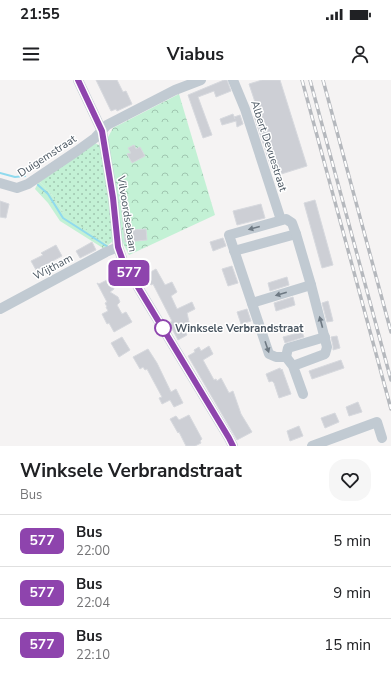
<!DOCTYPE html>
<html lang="en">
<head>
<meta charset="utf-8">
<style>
	:root { --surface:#fff; --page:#f6f6f6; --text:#202124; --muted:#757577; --line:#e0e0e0 }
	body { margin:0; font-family:"Nunito Sans",sans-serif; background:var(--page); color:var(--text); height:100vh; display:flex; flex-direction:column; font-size:15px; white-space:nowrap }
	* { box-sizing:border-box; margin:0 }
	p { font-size:13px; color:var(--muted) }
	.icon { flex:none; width:22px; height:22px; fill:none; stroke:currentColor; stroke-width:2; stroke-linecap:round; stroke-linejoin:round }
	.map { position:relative; height:366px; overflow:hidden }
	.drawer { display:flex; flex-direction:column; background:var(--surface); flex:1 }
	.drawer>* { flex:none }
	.badge { padding:0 8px; border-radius:6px; font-size:14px; line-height:26px }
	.map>.badge { position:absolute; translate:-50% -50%; box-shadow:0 0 0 2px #fff }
	.round { display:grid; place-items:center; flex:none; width:42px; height:42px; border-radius:16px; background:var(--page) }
	.headline { display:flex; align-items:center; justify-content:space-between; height:68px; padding:0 20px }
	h1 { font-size:19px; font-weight:700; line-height:30px }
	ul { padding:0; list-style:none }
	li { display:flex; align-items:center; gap:12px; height:52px; padding:0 20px; border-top:1px solid var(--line) }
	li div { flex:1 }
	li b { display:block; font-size:15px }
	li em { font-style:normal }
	li .badge { min-width:44px; font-weight:700; text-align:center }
	.status { display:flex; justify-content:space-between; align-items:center; height:28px; padding:0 20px; background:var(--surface); direction:ltr }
	.status svg { height:11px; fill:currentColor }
	header { display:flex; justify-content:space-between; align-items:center; height:52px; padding:0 20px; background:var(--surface); font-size:18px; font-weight:700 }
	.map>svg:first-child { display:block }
	.forest { fill:url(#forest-crowns) }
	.park { fill:url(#park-dots) }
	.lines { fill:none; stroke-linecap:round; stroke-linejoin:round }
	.stream { stroke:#90daee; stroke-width:2 }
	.building { fill:#cdcfd5; stroke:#d7d9de }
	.minor { stroke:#c1cad2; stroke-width:10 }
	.rail-casing { stroke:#b5b8bd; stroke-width:3.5 }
	.rail { stroke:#fff; stroke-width:2; stroke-dasharray:6; stroke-linecap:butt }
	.oneway { fill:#6e7983 }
	.line-casing { stroke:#fff; stroke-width:9 }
	.line { stroke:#8e44ad; stroke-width:6 }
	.stop-dot { fill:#fff; stroke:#8e44ad; stroke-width:2 }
	.labels { text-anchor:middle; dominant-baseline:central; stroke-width:3; stroke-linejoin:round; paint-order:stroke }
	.street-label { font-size:11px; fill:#4a5661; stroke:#fff }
	.stop-label { font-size:11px; font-weight:bold; fill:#4a5661; stroke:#fff; text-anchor:start }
</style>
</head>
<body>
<div class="status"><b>21:55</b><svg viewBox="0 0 49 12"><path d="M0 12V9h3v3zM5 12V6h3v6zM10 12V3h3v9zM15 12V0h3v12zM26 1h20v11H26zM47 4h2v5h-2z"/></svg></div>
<header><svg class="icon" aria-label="menu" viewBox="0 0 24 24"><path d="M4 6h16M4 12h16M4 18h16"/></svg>Viabus<svg class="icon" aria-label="person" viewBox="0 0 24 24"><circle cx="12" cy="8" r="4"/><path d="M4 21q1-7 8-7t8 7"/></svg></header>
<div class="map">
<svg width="391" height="366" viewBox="0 0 391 366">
	<defs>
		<pattern id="forest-crowns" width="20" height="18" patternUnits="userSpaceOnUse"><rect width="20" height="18" fill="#c3f1d5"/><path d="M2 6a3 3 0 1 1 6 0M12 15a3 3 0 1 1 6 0" fill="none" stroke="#a0c6b0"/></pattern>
		<pattern id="park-dots" width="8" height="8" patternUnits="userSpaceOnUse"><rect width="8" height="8" fill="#c3f1d5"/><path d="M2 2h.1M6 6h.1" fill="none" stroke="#a0c6b0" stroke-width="1.8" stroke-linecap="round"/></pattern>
	</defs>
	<rect width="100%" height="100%" fill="#f5f3f3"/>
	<g class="forest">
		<polygon points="179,14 215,135 129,175 122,161 107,59 113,48"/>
		<polygon points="39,101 52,115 63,132 108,165 106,170 60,141 48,123 35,109"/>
	</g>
	<polygon class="park" points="95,63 101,66 109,116 113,158 112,162 108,165 90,152 68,138 63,132 52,115 39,101"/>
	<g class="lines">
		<g class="stream">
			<polyline points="0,93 15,97 25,96"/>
			<polyline points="38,105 48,114 63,138 108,167"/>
		</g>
	</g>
	<g class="building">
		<polygon points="96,0 117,0 123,12 126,11 132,24 117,31 116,29 111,31"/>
		<polygon points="224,0 227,0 231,11 216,17 214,11 198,17 212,55 203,58 188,15"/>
		<polygon points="262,0 280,0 307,86 278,95 276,89 272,90 254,36 259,34 249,4"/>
		<polygon points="233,34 235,39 234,37 240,35 243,44 237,47 236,41 222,45 220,39"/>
		<polygon points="134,65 136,69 140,67 145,76 132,83 127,74 131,73 128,68"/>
		<polygon points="127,120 131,150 146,149 147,160 125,162 121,121"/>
		<polygon points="315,120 333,185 322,188 304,123"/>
		<polygon points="0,121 9,124 6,138 0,137"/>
		<polygon points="261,124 265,138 237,145 233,131"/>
		<polygon points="223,158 226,166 213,171 210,162"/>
		<polygon points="92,162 96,170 80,178 76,171"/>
		<polygon points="56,165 62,176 36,190 31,181 43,175 41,173"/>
		<polygon points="232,186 238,203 228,206 222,189"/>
		<polygon points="156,189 165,205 172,202 177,212 171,216 177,229 192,222 195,229 187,233 189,242 182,246 187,255 178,260 169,243 172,241 153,204 151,205 145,195"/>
		<polygon points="287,197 289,205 270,211 268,203"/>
		<polygon points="109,199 114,209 110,212 118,217 120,222 117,225 122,234 126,232 132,242 114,252 109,243 107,244 102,234 108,231 106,227 107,227 105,223 107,222 97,203 99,204"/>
		<polygon points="293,217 295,225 276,231 274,223"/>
		<polygon points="328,221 333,241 327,242 322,223"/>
		<polygon points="247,229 251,241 241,244 237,232"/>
		<polygon points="302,252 304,257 285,263 283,257"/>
		<polygon points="337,256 340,268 333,270 333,266 331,257"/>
		<polygon points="122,257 130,270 119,277 111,263"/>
		<polygon points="209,266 213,274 203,280 214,300 216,299 217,301 221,298 229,313 233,311 241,334 252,352 237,360 188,276 195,272 194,270 199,267 201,271"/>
		<polygon points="148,269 157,283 171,312 176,309 183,323 174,327 170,320 162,324 159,318 162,317 147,289 145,290 143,287 140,289 133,277"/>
		<polygon points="341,280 344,288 312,299 309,291"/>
		<polygon points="280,288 281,290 282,289 291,314 279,318 274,303 272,301 269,302 266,294"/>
		<polygon points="358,322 362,332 349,336 346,327"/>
		<polygon points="335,333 339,342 325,348 321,338"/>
		<polygon points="189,335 202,359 200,361 201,363 195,366 186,366 179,352 178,353 170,339 176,336 179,340"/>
		<polygon points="299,346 303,356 290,361 287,351"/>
	</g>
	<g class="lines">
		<g class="minor">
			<polyline points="78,0 102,51 113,118 118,167 124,184 229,358 233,366"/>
			<polyline points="233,0 245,29 281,140"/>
			<polyline points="0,103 17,108 28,104 77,71 95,58 107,45 175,10 201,0"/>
			<polyline points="234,171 296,154"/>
			<polyline points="252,223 311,205"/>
			<polyline points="0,229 106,172 118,167"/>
			<polyline points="286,277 288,268 325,257"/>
			<polyline points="293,286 325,274 327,267 311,205 296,154 292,143 286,139 229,155 269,274 276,277 286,277 293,286 303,314"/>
			<polyline points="312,366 377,342 382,358"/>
		</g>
		<defs>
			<g id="rail">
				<polyline points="302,0 391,329"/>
				<polyline points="310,0 391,300"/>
				<polyline points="323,0 391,252"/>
			</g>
		</defs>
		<use href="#rail" class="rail-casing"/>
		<use href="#rail" class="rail"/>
	</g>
	<defs><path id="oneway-solid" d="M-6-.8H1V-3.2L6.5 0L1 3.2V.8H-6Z"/></defs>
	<g class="oneway">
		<use href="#oneway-solid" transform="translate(254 148) rotate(165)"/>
		<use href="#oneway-solid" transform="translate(281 214) rotate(164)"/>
		<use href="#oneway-solid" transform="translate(321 242) rotate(-105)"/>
		<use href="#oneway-solid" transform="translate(267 267) rotate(71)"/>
	</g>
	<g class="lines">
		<defs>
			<polyline id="line" points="78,0 102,51 113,118 118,167 124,184 229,358 233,366"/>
		</defs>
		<use href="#line" class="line-casing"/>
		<use href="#line" class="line"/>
	</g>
	<circle class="stop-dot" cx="163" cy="248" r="8"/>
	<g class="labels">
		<g class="street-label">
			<text transform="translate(269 66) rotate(72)">Albert Devuestraat</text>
			<text transform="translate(47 76) rotate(-33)">Duigemstraat</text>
			<text transform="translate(127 134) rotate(81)">Vilvoordsebaan</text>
			<text transform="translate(53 187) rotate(-28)">Wijtham</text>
		</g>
		<g class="stop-label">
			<text x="175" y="248">Winksele Verbrandstraat</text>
		</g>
	</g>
</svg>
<b class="badge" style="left:129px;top:193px;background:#8e44ad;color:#fff">577</b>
</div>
<section class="drawer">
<div class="headline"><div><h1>Winksele Verbrandstraat</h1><p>Bus</p></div><a class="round"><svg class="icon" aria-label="heart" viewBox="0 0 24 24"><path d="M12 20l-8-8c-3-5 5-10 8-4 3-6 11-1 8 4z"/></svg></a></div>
<ul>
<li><span class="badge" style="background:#8e44ad;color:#fff">577</span><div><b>Bus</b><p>22:00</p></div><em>5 min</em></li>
<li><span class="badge" style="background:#8e44ad;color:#fff">577</span><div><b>Bus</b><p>22:04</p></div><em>9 min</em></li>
<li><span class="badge" style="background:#8e44ad;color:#fff">577</span><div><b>Bus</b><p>22:10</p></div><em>15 min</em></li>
</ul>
</section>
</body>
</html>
